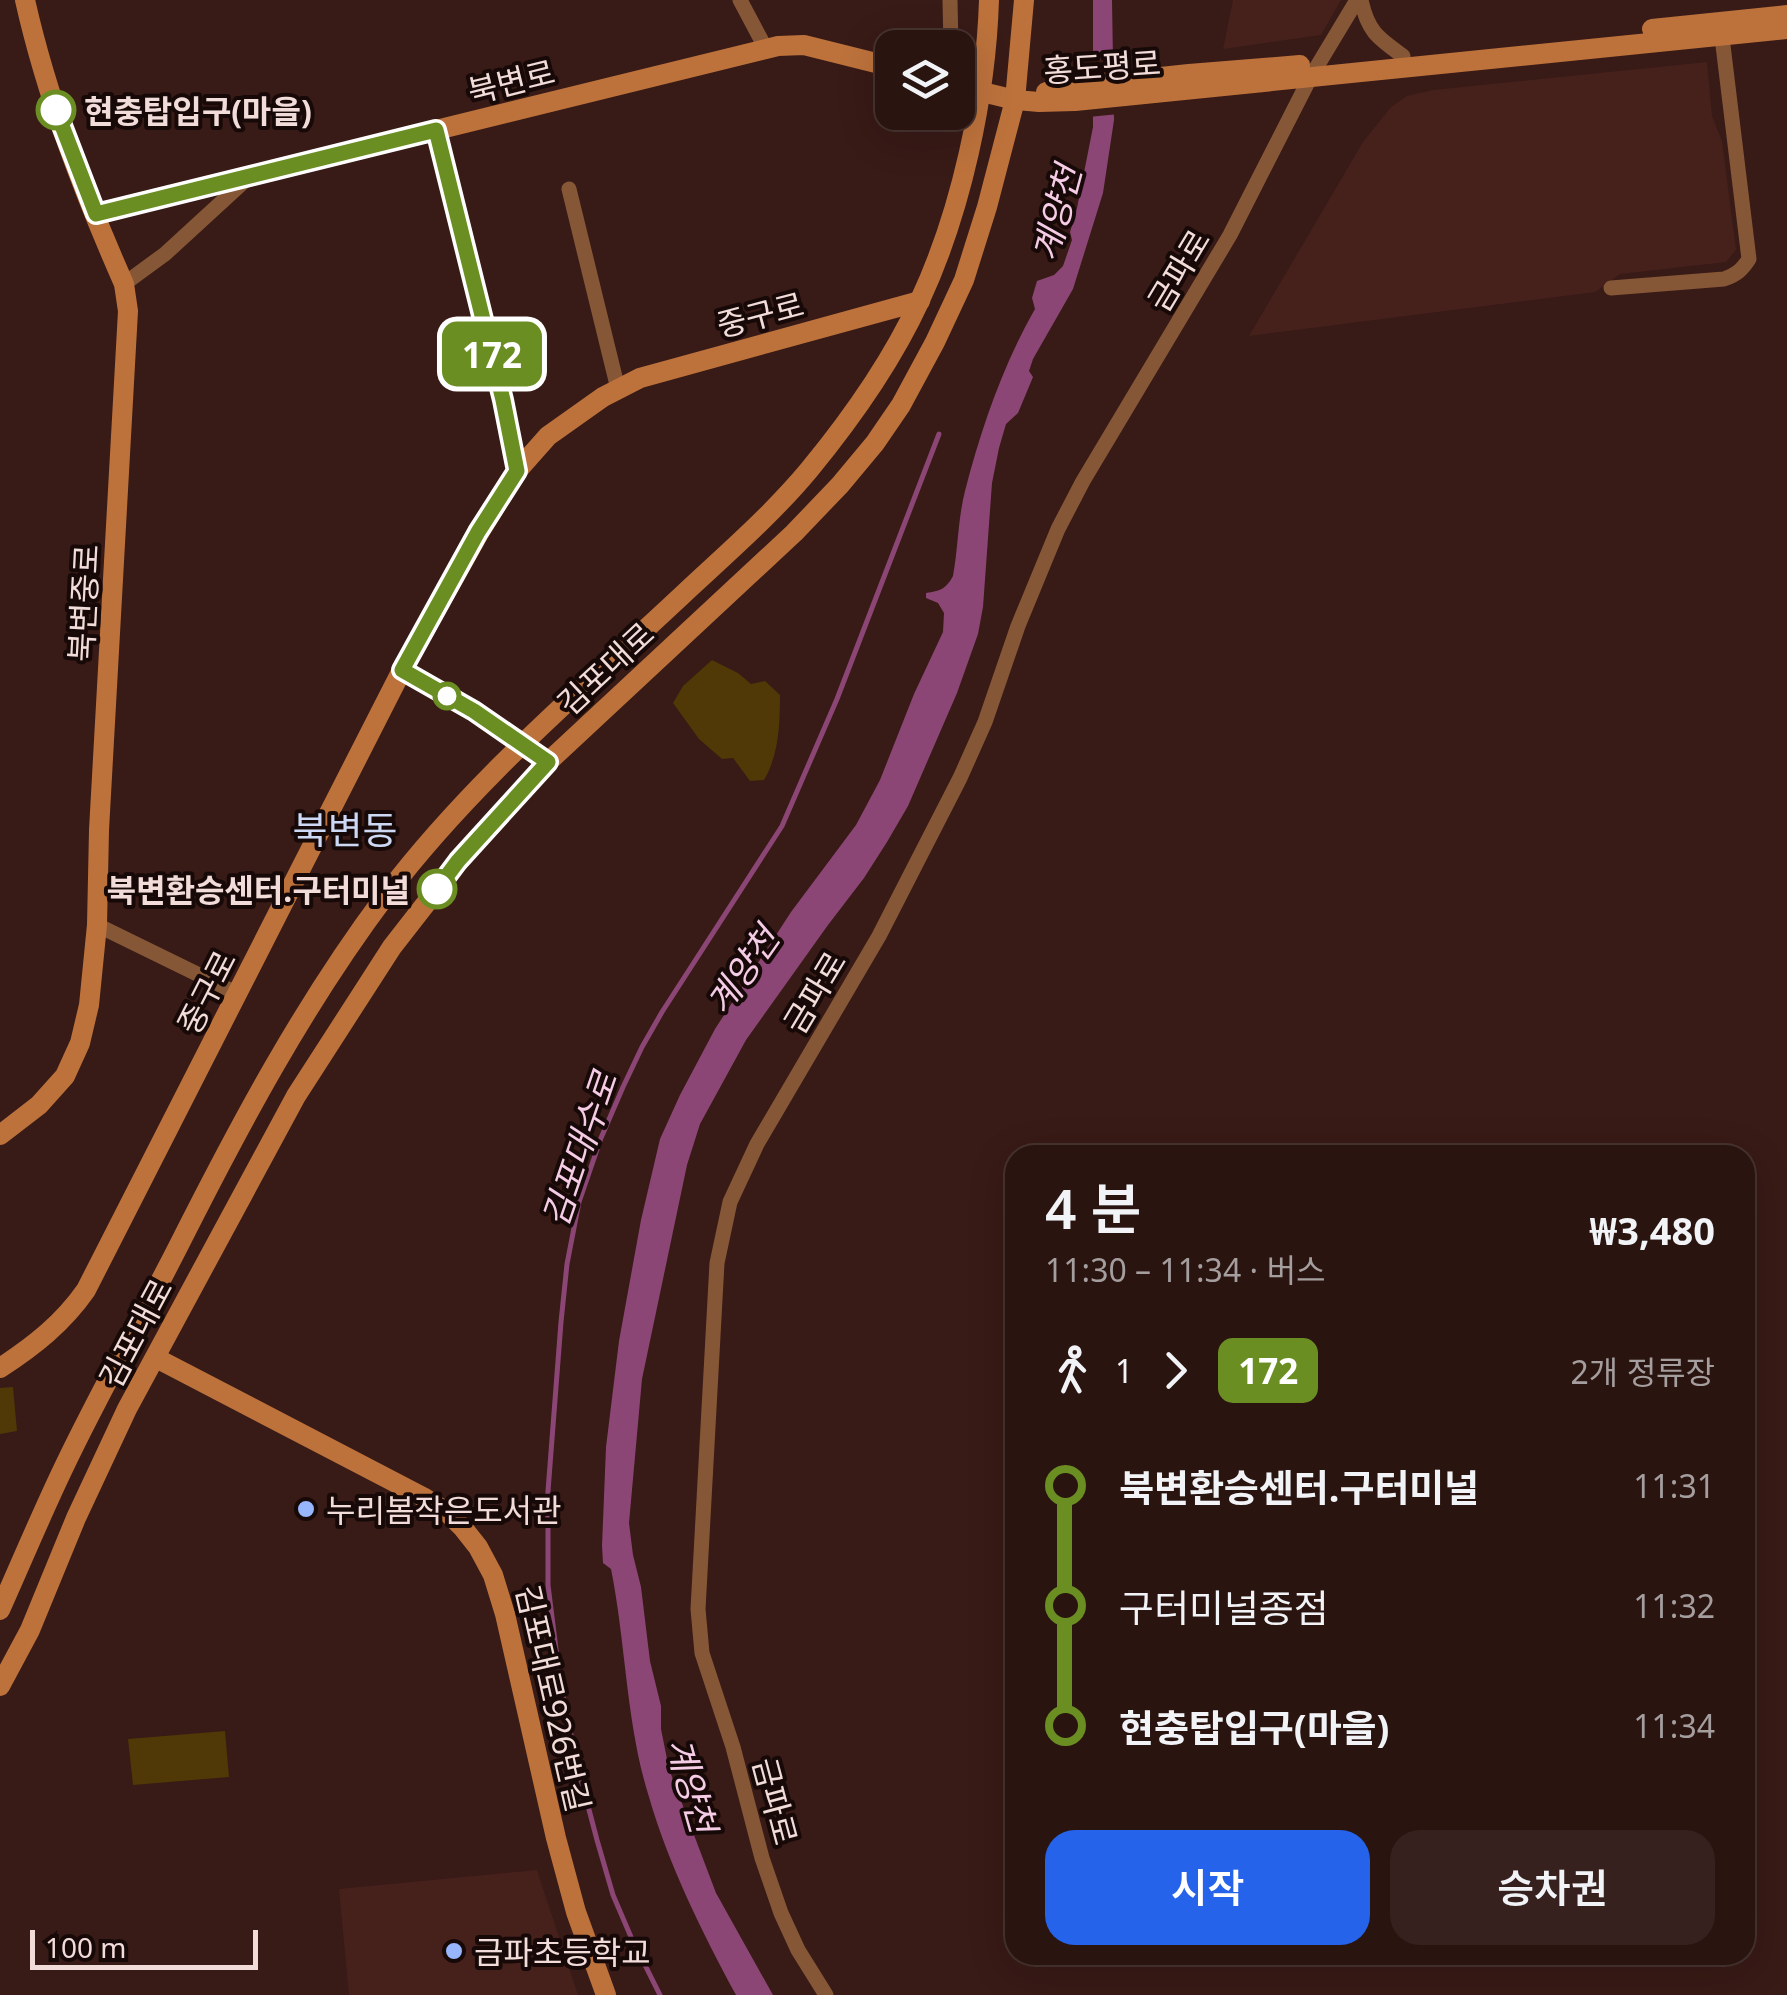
<!DOCTYPE html>
<html lang="ko">
<head>
<meta charset="utf-8">
<style>
	:root { --surface:#2a1410; --page:#36211e; --text:#f1f3f6; --muted:#a59e9f; --line:#463330; --accent:#2563eb }
	body { margin:0; font-family:"Noto Sans","Noto Sans KR",sans-serif; background:var(--page); color:var(--text); height:100vh; display:flex; flex-direction:column; font-size:38px; white-space:nowrap }
	* { box-sizing:border-box; margin:0 }
	p { font-size:32px; color:var(--muted) }
	.icon { flex:none; width:55px; height:55px; fill:none; stroke:currentColor; stroke-width:2; stroke-linecap:round; stroke-linejoin:round }
	.map { position:relative; flex:1; overflow:hidden }
	.sheet { position:absolute; left:1005px; top:1145px; width:750px; height:820px; display:flex; flex-direction:column; background:var(--surface); border-radius:30px; box-shadow:0 10px 40px #0002,0 0 0 2px var(--line) }
	.sheet>* { flex:none }
	.badge { padding:0 20px; border-radius:15px; font-size:35px; line-height:65px }
	.controls { position:absolute; left:875px; top:30px; display:grid; gap:20px }
	.controls a { display:grid; place-items:center; width:100px; height:100px; border-radius:20px; background:var(--surface); box-shadow:0 10px 40px #0002,0 0 0 2px var(--line); font-size:50px }
	.scale { position:absolute; left:30px; bottom:25px; width:228px; box-sizing:border-box; padding-left:10px; border:5px solid #f2dcd9; border-top:0; font-size:28px; line-height:35px; white-space:nowrap; color:#f2dcd9; -webkit-text-stroke:8px #160907; paint-order:stroke }
	.map>.badge { position:absolute; translate:-50% -50%; box-shadow:0 0 0 5px #fff }
	.legs { display:flex; align-items:center; gap:15px; height:110px; padding:0 40px; font-size:32px }
	.legs p { margin-inline-start:auto }
	.headline { display:flex; align-items:center; justify-content:space-between; height:170px; padding:0 40px }
	h1 { font-size:55px; font-weight:600; line-height:75px }
	.cta { display:flex; gap:20px; margin-top:auto; padding:20px 40px }
	.cta a { flex:1; height:115px; border-radius:30px; background:var(--accent); color:#fff; font-size:40px; font-weight:600; line-height:115px; text-align:center }
	.cta a+a { background:var(--page); color:var(--text) }
	ul { padding:0 40px; list-style:none }
	li { display:flex; align-items:center; gap:35px; height:120px; font-size:38px }
	li i { display:grid; place-items:center; width:15px; height:100%; margin:0 12px; background:currentColor }
	li i::after { content:''; width:25px; height:25px; margin:-12px; border:8px solid; border-radius:50%; background:var(--surface) }
	li p { margin-inline-start:auto }
	li:first-child i { background:linear-gradient(#0000 50%,currentColor 0) }
	li:last-child i { background:linear-gradient(currentColor 50%,#0000 0) }
	.map>svg:first-child { display:block }
	.built { fill:#46211c }
	.green { fill:#503807 }
	.water { fill:#8b4675 }
	.pier { fill:#381a16 }
	.lines { fill:none; stroke-linecap:round; stroke-linejoin:round }
	.stream { stroke:#8b4675; stroke-width:5 }
	.street { stroke:#865737; stroke-width:15 }
	.secondary { stroke:#bd723c; stroke-width:20 }
	.line-1-casing { stroke:#fff; stroke-width:22 }
	.line-1 { stroke:#6b8e23; stroke-width:15 }
	.stop-1-dot { fill:#fff; stroke:#6b8e23; stroke-width:5 }
	.poi-dot { fill:#98b6fd; stroke:#160907; stroke-width:4 }
	.labels { text-anchor:middle; dominant-baseline:central; stroke-width:8; stroke-linejoin:round; paint-order:stroke }
	.street-label { font-size:32px; fill:#f2dcd9; stroke:#160907 }
	.stop-label { font-size:32px; font-weight:bold; fill:#f2dcd9; stroke:#160907; text-anchor:start }
	.poi-label { font-size:32px; fill:#f2dcd9; stroke:#160907; text-anchor:start }
	.water-label { font-size:35px; font-style:italic; fill:#f5cce6; stroke:#160907 }
	.quarter-label { font-size:38px; fill:#ccd8f4; stroke:#160907 }
</style>
</head>
<body>
<div class="map">
<svg width="1787" height="1995" viewBox="0 0 1787 1995">
	<rect width="100%" height="100%" fill="#381a16"/>
	<g class="built">
		<polygon points="1233,0 1341,0 1321,35 1223,49"/>
		<polygon points="1707,62 1712,116 1722,141 1736,250 1726,262 1620,274 1595,292 1249,336 1363,142 1391,107 1407,96 1433,90"/>
		<polygon points="537,1870 578,1995 349,1995 339,1889"/>
	</g>
	<g class="green">
		<path d="M 712,660 L 738,673 L 751,684 L 765,681 L 780,695 C 780,723 779,755 764,780 L 750,781 L 733,758 L 722,759 L 699,739 L 673,703 L 683,686 Z"/>
		<polygon points="13,1387 17,1431 0,1434 0,1388"/>
		<polygon points="225,1731 229,1777 133,1785 128,1739"/>
	</g>
	<path class="water" d="M 1093,0 L 1112,0 L 1114,120 L 1103,193 L 1073,289 L 1033,359 L 1029,371 L 1033,377 L 1018,413 L 1006,424 L 999,448 L 992,483 L 983,607 L 978,634 L 957,693 L 908,806 L 887,842 L 864,878 L 828,925 L 746,1040 L 700,1124 L 687,1165 L 642,1379 L 629,1523 L 633,1555 L 641,1587 L 650,1661 L 661,1706 L 661,1729 L 669,1769 L 716,1893 L 773,1995 L 736,1995 C 702,1932 669,1866 649,1797 C 626,1724 626,1644 611,1569 L 603,1563 L 602,1546 L 606,1447 L 619,1341 L 641,1220 L 660,1139 L 680,1095 L 715,1029 L 791,912 L 856,825 L 880,780 L 914,694 L 943,632 L 944,613 L 938,603 L 926,598 L 926,593 C 940,591 946,589 953,576 C 958,549 958,518 965,491 C 981,429 1003,365 1035,309 L 1032,298 L 1037,281 L 1054,275 L 1063,266 L 1072,240 L 1070,232 L 1077,208 L 1093,127 Z"/>
	<polygon class="pier" points="1118,57 1119,114 1088,117 1089,60"/>
	<g class="lines">
		<polyline class="stream" points="660,1995 631,1937 613,1895 597,1840 577,1764 560,1681 548,1585 548,1491 561,1322 567,1264 579,1202 601,1138 623,1087 642,1047 662,1012 782,826 837,699 939,434"/>
		<g class="street">
			<polyline points="740,0 766,49"/>
			<polyline points="950,0 951,48"/>
			<path d="M 1361,0 C 1368,32 1378,38 1403,56"/>
			<polyline points="436,131 503,400 517,471"/>
			<polyline points="569,189 618,389"/>
			<polyline points="124,284 165,254 250,176"/>
			<path d="M 1611,288 L 1724,279 C 1736,275 1742,270 1749,259 L 1721,29"/>
			<polyline points="97,925 238,994"/>
			<polyline points="826,1995 798,1950 781,1913 762,1858 733,1747 702,1653 698,1609 717,1263 730,1202 757,1144 879,936 960,778 985,722 1018,626 1058,529 1083,481 1230,235 1310,78 1357,0"/>
		</g>
		<g class="secondary">
			<polyline points="1652,29 1787,15"/>
			<polyline points="958,86 1015,100 1039,102 1075,101 1787,29"/>
			<polyline points="1046,92 1076,86 1189,74 1300,65"/>
			<polyline points="95,214 778,46 804,45 892,67"/>
			<polyline points="402,670 474,711 548,762"/>
			<path d="M 0,1135 L 39,1105 L 65,1076 L 80,1043 L 89,1005 L 97,925 L 99,830 L 128,311 L 124,284 C 84,193 47,98 25,0"/>
			<polyline points="156,1358 423,1497 448,1513 463,1528 478,1547 493,1575 505,1614 556,1838 576,1912 606,1995"/>
			<path d="M 0,1368 C 34,1346 63,1323 86,1290 L 402,670 L 479,533 L 517,471 L 548,436 L 603,397 L 640,378 L 920,301"/>
			<path d="M 0,1610 C 21,1563 41,1515 63,1469 C 99,1393 141,1320 179,1245 C 240,1124 304,1004 386,895 C 474,779 586,686 692,586 C 732,549 774,512 809,470 C 851,419 892,361 920,300 C 961,212 986,97 989,0"/>
			<polyline points="0,1686 30,1630 76,1518 127,1409 296,1096 392,947 459,861 548,762 794,533 840,485 875,443 901,405 935,342 964,280 987,207 1015,100 1024,0"/>
		</g>
	</g>
	<g class="lines">
		<defs>
			<polyline id="line-1" points="56,110 96,214 436,130 503,400 517,471 478,532 402,670 474,711 548,762 458,861 437,889"/>
		</defs>
		<use href="#line-1" class="line-1-casing"/>
		<use href="#line-1" class="line-1"/>
	</g>
	<g class="stop-1-dot">
		<circle cx="56" cy="110" r="18"/>
		<circle cx="447" cy="696" r="12"/>
		<circle cx="437" cy="889" r="18"/>
	</g>
	<g class="poi-dot">
		<circle cx="306" cy="1509" r="10"/>
		<circle cx="454" cy="1951" r="10"/>
	</g>
	<g class="labels">
		<g class="street-label">
			<text transform="translate(1102 66) rotate(-4)">홍도평로</text>
			<text transform="translate(511 81) rotate(-14)">북변로</text>
			<text transform="translate(1178 270) rotate(-59)">금파로</text>
			<text transform="translate(760 314) rotate(-15)">중구로</text>
			<text transform="translate(83 603) rotate(-87)">북변중로</text>
			<text transform="translate(605 668) rotate(-43)">김포대로</text>
			<text transform="translate(206 992) rotate(-63)">중구로</text>
			<text transform="translate(814 992) rotate(-59)">금파로</text>
			<text transform="translate(135 1333) rotate(-62)">김포대로</text>
			<text transform="translate(554 1698) rotate(77)">김포대로926번길</text>
			<text transform="translate(776 1801) rotate(75)">금파로</text>
		</g>
		<g class="stop-label">
			<text x="84" y="110">현충탑입구(마을)</text>
			<text x="410" y="889" text-anchor="end">북변환승센터.구터미널</text>
		</g>
		<g class="poi-label">
			<text x="326" y="1509">누리봄작은도서관</text>
			<text x="474" y="1951">금파초등학교</text>
		</g>
		<g class="water-label">
			<text transform="translate(1056 213) rotate(-75)">계양천</text>
			<text transform="translate(742 970) rotate(-55)">계양천</text>
			<text transform="translate(579 1149) rotate(-71)">김포대수로</text>
			<text transform="translate(692 1785) rotate(74)">계양천</text>
		</g>
		<g class="quarter-label">
			<text x="345" y="829">북변동</text>
		</g>
	</g>
</svg>
<div class="controls">
<a><svg class="icon" aria-label="layers" viewBox="0 0 24 24"><path d="M12 4l9 5-9 5-9-5zM3 14l9 5 9-5"/></svg></a>
</div>
<div class="scale">100 m</div>
<b class="badge" style="left:492px;top:354px;background:#6b8e23;color:#fff">172</b>
<section class="sheet">
<div class="headline"><div><h1>4 분</h1><p>11:30 – 11:34 · 버스</p></div><b>₩3,480</b></div>
<div class="legs"><svg class="icon" aria-label="walk" viewBox="0 0 24 24"><circle cx="13" cy="4" r="2"/><path d="M13 8l-2 6 4 7M11 14l-3 7M7 12l3-4h3l4 4"/></svg>1<svg class="icon" aria-label="forward" viewBox="0 0 24 24"><path d="M9 5l7 7-7 7"/></svg><b class="badge" style="background:#6b8e23;color:#fff">172</b><p>2개 정류장</p></div>
<ul>
<li><i style="color:#6b8e23"></i><b>북변환승센터.구터미널</b><p>11:31</p></li>
<li><i style="color:#6b8e23"></i><span>구터미널종점</span><p>11:32</p></li>
<li><i style="color:#6b8e23"></i><b>현충탑입구(마을)</b><p>11:34</p></li>
</ul>
<div class="cta"><a>시작</a><a>승차권</a></div>
</section>
</div>
</body>
</html>
